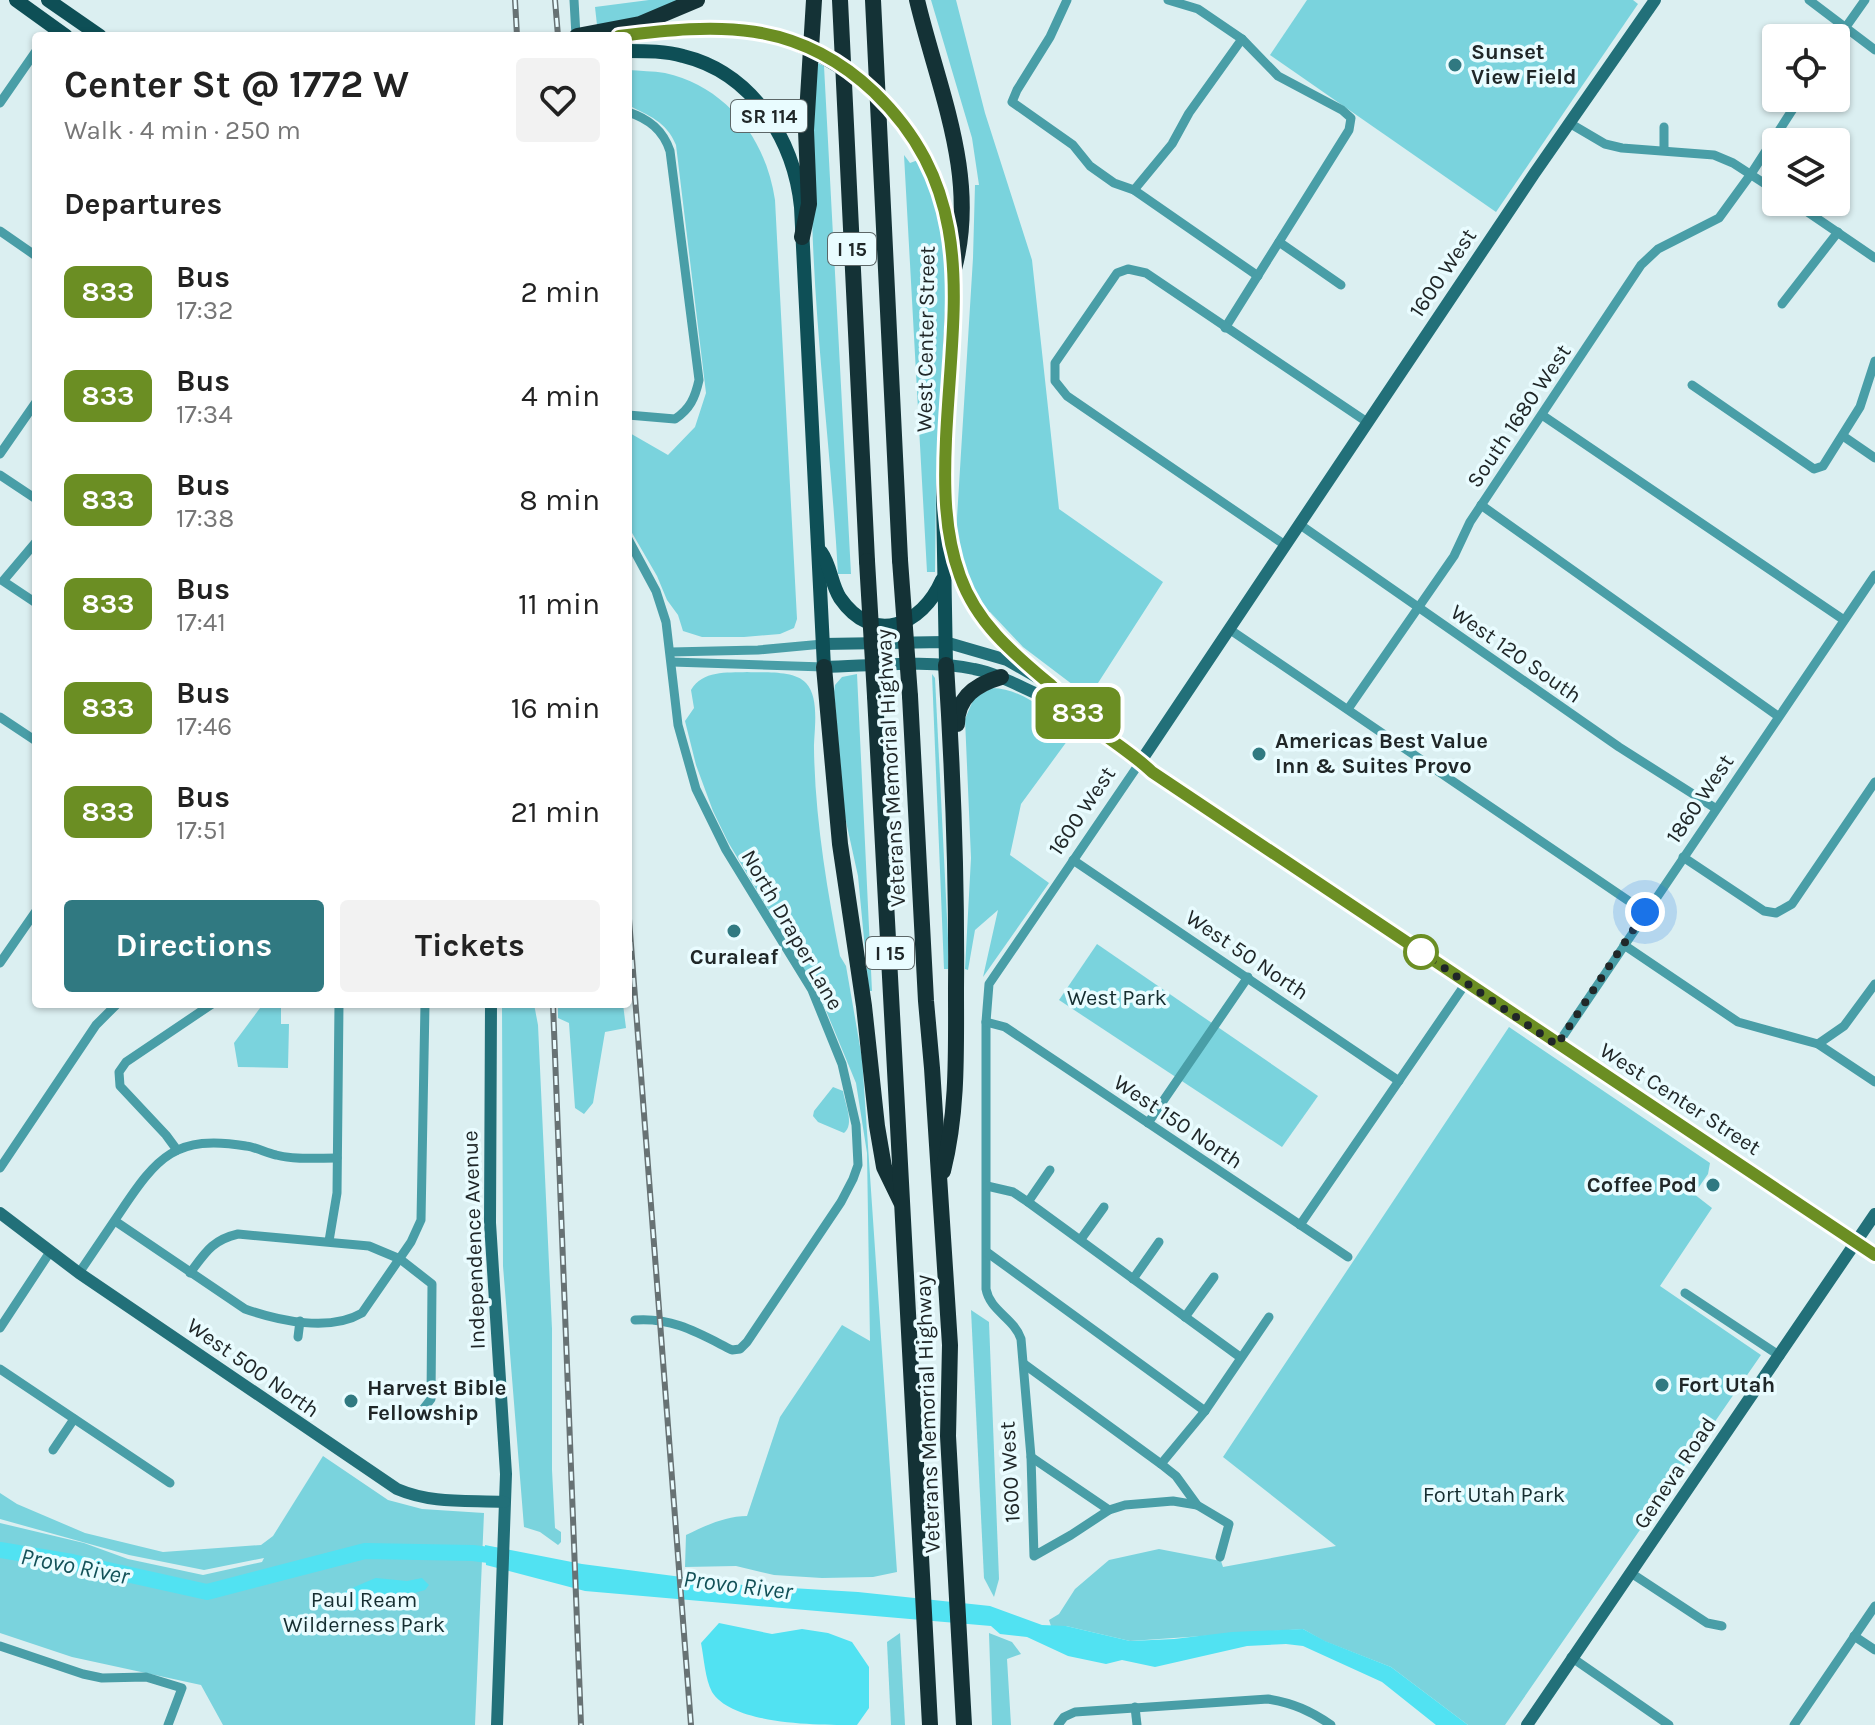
<!DOCTYPE html>
<html lang="en">
<head>
<meta charset="utf-8">
<style>
	:root { --surface:#fff; --page:#f2f2f2; --text:#222; --muted:#767676; --accent:#307981 }
	body { margin:0; font-family:Karla,sans-serif; background:var(--page); color:var(--text); height:100vh; display:flex; flex-direction:column; font-size:30px; white-space:nowrap }
	* { box-sizing:border-box; margin:0 }
	p { font-size:26px; color:var(--muted) }
	.icon { flex:none; width:44px; height:44px; fill:none; stroke:currentColor; stroke-width:2; stroke-linecap:round; stroke-linejoin:round }
	.map { position:relative; flex:1; overflow:hidden }
	.side { position:absolute; left:32px; top:32px; width:600px; height:976px; display:flex; flex-direction:column; background:var(--surface); border-radius:8px; box-shadow:0 2px 6px #0004 }
	.side>* { flex:none }
	.badge { padding:0 16px; border-radius:12px; font-size:28px; line-height:52px }
	.tools { position:absolute; left:1762px; top:24px; display:grid; gap:16px }
	.tools a { display:grid; place-items:center; width:88px; height:88px; border-radius:8px; background:var(--surface); box-shadow:0 2px 6px #0004; font-size:40px }
	.you { position:absolute; width:40px; height:40px; margin:-20px; border:6px solid #fff; border-radius:50%; background:#1a73e8; box-shadow:0 0 0 12px #1a73e833 }
	.map>.badge { position:absolute; translate:-50% -50%; box-shadow:0 0 0 4px #fff }
	h2 { padding:0 32px; font-size:30px; line-height:72px }
	.round { display:grid; place-items:center; flex:none; width:84px; height:84px; border-radius:8px; background:var(--page) }
	.overview { display:flex; align-items:center; justify-content:space-between; height:136px; padding:0 32px }
	h1 { font-size:38px; font-weight:700; line-height:60px }
	.button { display:flex; gap:16px; margin-top:auto; padding:16px 32px }
	.button a { flex:1; height:92px; border-radius:8px; background:var(--accent); color:#fff; font-size:32px; font-weight:700; line-height:92px; text-align:center }
	.button a+a { background:var(--page); color:var(--text) }
	ul { padding:0; list-style:none }
	li { display:flex; align-items:center; gap:24px; height:104px; padding:0 32px }
	li div { flex:1 }
	li b { display:block; font-size:30px }
	li em { font-style:normal }
	li .badge { min-width:88px; font-weight:700; text-align:center }
	.map>svg:first-child { display:block }
	.green { fill:#7ad3dd }
	.water { fill:#51e2f2 }
	.lines { fill:none; stroke-linecap:round; stroke-linejoin:round }
	.river { stroke:#51e2f2; stroke-width:16 }
	.street { stroke:#499ea7; stroke-width:9 }
	.secondary { stroke:#227079; stroke-width:12 }
	.primary { stroke:#0e4f56; stroke-width:14 }
	.highway { stroke:#143236; stroke-width:16 }
	.rail-casing { stroke:#677274; stroke-width:6 }
	.rail { stroke:#e9fcff; stroke-width:3; stroke-dasharray:9; stroke-linecap:butt }
	.primary-bridge { stroke:#0e4f56; stroke-width:14 }
	.highway-bridge { stroke:#143236; stroke-width:16 }
	.line-casing { stroke:#fff; stroke-width:18 }
	.line { stroke:#6b8e23; stroke-width:12 }
	.walk { stroke:#202728; stroke-width:8; stroke-dasharray:0 14.4 }
	.poi-dot { fill:#307981; stroke:#e9fcff; stroke-width:3 }
	.stop-dot { fill:#fff; stroke:#6b8e23; stroke-width:4 }
	.labels { text-anchor:middle; dominant-baseline:central; stroke-width:7; stroke-linejoin:round; paint-order:stroke }
	.shield { fill:#e9fcff; stroke:#5c6768; stroke-width:2 }
	.shield-label { font-size:20px; font-weight:bold; fill:#202728 }
	.poi-label { font-size:22px; font-weight:bold; fill:#202728; stroke:#e9fcff; text-anchor:start }
	.street-label { font-size:22px; fill:#202728; stroke:#e9fcff }
	.park-label { font-size:22px; fill:#162e31; stroke:#e9fcff }
	.water-label { font-size:24px; font-style:italic; fill:#135158; stroke:#e9fcff }
</style>
</head>
<body>
<div class="map">
<svg width="1875" height="1725" viewBox="0 0 1875 1725">
	<rect width="100%" height="100%" fill="#dbeff1"/>
	<g class="green">
		<polygon points="649,0 683,0 643,16 597,25 595,7"/>
		<polygon points="931,0 956,0 985,113 1032,260 1059,509 1163,582 1089,697 1023,647 990,612 985,614 964,575 956,534 973,258 975,185 979,185 972,138"/>
		<polygon points="1307,0 1633,0 1638,4 1496,212 1270,55"/>
		<path d="M 817,63 L 824,66 L 851,574 L 838,574 C 830,430 808,286 812,142 C 813,116 815,89 817,63 Z"/>
		<path d="M 628,70 C 640,71 653,71 665,73 C 727,87 766,139 775,200 L 797,619 L 794,628 L 780,634 L 744,637 L 702,637 L 683,631 L 678,615 L 667,600 L 657,576 L 628,526 L 628,432 L 668,455 L 695,427 L 706,393 L 676,145 C 666,121 649,116 628,105 Z"/>
		<polygon points="904,155 910,163 918,160 935,201 944,237 946,239 948,256 936,487 935,572 927,572"/>
		<path d="M 747,672 C 765,673 794,670 806,683 C 820,698 814,730 814,749 C 815,818 827,889 840,956 L 846,966 L 862,1058 L 897,1572 L 873,1577 L 822,1578 L 774,1575 L 736,1566 L 685,1567 L 686,1535 C 705,1526 725,1516 747,1516 L 780,1417 L 842,1325 L 870,1341 L 867,1153 L 856,1083 L 820,996 L 728,842 L 713,811 L 696,765 L 685,721 L 694,708 L 691,690 C 703,670 726,673 747,672 Z"/>
		<polygon points="857,674 872,991 869,991 858,876 845,817 834,692 835,685 842,677"/>
		<polygon points="932,674 935,678 948,938 948,969 944,969"/>
		<path d="M 992,688 C 1024,689 1049,713 1073,733 L 1021,804 L 1010,855 L 1049,883 L 983,977 L 998,910 L 975,930 L 968,970 L 965,969 L 971,858 L 965,719 L 974,698 Z"/>
		<polygon points="1097,944 1318,1096 1282,1147 1059,1000"/>
		<polygon points="263,1004 281,1004 281,1024 289,1024 288,1068 238,1067 234,1043"/>
		<polygon points="502,1004 534,1004 538,1025 552,1329 552,1470 555,1528 561,1532 561,1542 558,1545 540,1532 524,1527 503,1266"/>
		<polygon points="558,1004 623,1004 626,1028 605,1032 593,1103 584,1114 575,1108 569,1023 558,1018"/>
		<polygon points="1509,1027 1710,1163 1708,1174 1694,1194 1712,1208 1660,1286 1761,1355 1505,1725 1468,1725 1391,1667 1324,1641 1303,1629 1130,1641 1066,1626 1051,1626 1049,1620 1059,1614 1075,1589 1109,1560 1159,1549 1221,1561 1223,1567 1336,1546 1223,1457"/>
		<path d="M 833,1087 L 843,1091 C 845,1104 855,1124 844,1133 L 818,1122 L 813,1116 L 814,1111 Z"/>
		<polygon points="971,1310 989,1322 999,1579 994,1597 984,1578"/>
		<polygon points="323,1456 388,1500 422,1509 484,1513 475,1725 223,1725 201,1685 72,1657 0,1633 0,1523 84,1543 128,1559 203,1575 262,1562 264,1558 204,1570 129,1555 0,1519 0,1493 17,1504 85,1533 163,1552 261,1545 273,1536"/>
		<polygon points="900,1633 905,1725 891,1725 887,1642"/>
		<polygon points="989,1633 1012,1642 1021,1654 1007,1659 1011,1725 992,1725"/>
	</g>
	<g class="water">
		<polygon points="485,1545 582,1564 743,1585 858,1592 990,1606 1042,1625 1066,1626 1130,1641 1174,1639 1232,1632 1303,1629 1325,1641 1391,1667 1468,1725 1436,1725 1382,1682 1303,1646 1286,1644 1247,1646 1155,1667 1122,1660 1106,1664 1068,1656 1027,1637 1000,1634 991,1626 585,1591 486,1565"/>
		<path d="M 376,1578 L 407,1581 L 422,1578 L 429,1585 L 425,1590 L 404,1596 L 375,1594 L 368,1596 L 355,1611 L 332,1606 L 331,1602 C 336,1594 366,1582 376,1578 Z"/>
		<path d="M 719,1623 L 772,1634 L 802,1629 L 828,1633 L 852,1642 L 869,1667 L 869,1708 L 857,1725 C 817,1725 733,1725 712,1692 C 705,1679 704,1658 701,1643 Z"/>
	</g>
	<g class="lines">
		<polyline class="river" points="0,1550 72,1562 207,1592 365,1551 473,1553 505,1557"/>
		<g class="street">
			<polyline points="574,0 576,36"/>
			<polyline points="1067,0 1050,37 1017,90 1012,102 1073,145 1090,166 1114,183 1134,190 1258,276"/>
			<polyline points="1168,0 1198,9 1242,39 1278,76 1342,110 1351,118 1349,130 1225,328"/>
			<polyline points="1809,0 1875,50"/>
			<polyline points="1836,41 1865,0"/>
			<polyline points="0,103 36,51"/>
			<path d="M 628,112 C 649,119 663,130 670,151 L 699,380 C 695,398 690,409 675,419 L 628,415"/>
			<polyline points="1571,124 1605,144 1622,148 1714,155 1733,163 1776,191"/>
			<polyline points="1664,127 1664,150"/>
			<polyline points="1134,190 1172,144 1189,113 1242,39"/>
			<polyline points="1793,202 1875,258"/>
			<polyline points="0,231 36,256"/>
			<polyline points="1279,242 1341,285"/>
			<polyline points="1782,304 1838,232"/>
			<polyline points="1692,385 1814,469 1823,466 1860,407 1875,361"/>
			<polyline points="1542,415 1844,620"/>
			<polyline points="1843,436 1875,458"/>
			<polyline points="0,454 36,402"/>
			<polyline points="0,475 36,499"/>
			<polyline points="1481,505 1778,716"/>
			<polyline points="1299,524 1619,747 1715,808"/>
			<path d="M 628,539 L 656,591 L 666,622 L 678,725 L 696,789 L 726,850 L 812,990 L 842,1064 L 856,1125 L 858,1165 L 853,1179 L 841,1202 L 747,1342 L 740,1349 L 732,1350 C 700,1334 673,1317 635,1320"/>
			<polyline points="36,542 3,581 36,603"/>
			<polyline points="1285,545 1067,396 1055,381 1055,363 1117,273 1128,269 1146,273 1367,422"/>
			<polyline points="1229,629 1645,912"/>
			<polyline points="671,652 758,650 823,644"/>
			<polyline points="672,662 824,667"/>
			<polyline points="1348,709 1454,556 1470,522 1641,265 1658,249 1719,218 1751,174 1800,98"/>
			<polyline points="0,717 36,741"/>
			<path d="M 1141,761 L 989,984 L 986,1022 L 986,1289 C 990,1311 1014,1318 1021,1339 L 1031,1457 L 1034,1556 L 1071,1535 L 1109,1510 L 1125,1505 L 1173,1501 L 1197,1505"/>
			<polyline points="1683,857 1764,911 1776,913 1792,904 1875,782"/>
			<polyline points="1073,860 1399,1081"/>
			<polyline points="1624,945 1738,1022 1818,1044 1875,1082"/>
			<polyline points="0,963 36,911"/>
			<polyline points="986,1022 1005,1027 1348,1257"/>
			<polyline points="1818,1044 1844,1026 1875,984"/>
			<polyline points="1557,1045 1875,575"/>
			<polyline points="1148,1123 1248,977"/>
			<polyline points="177,1150 166,1135 120,1086 119,1072 126,1062 212,1004"/>
			<polyline points="0,1168 96,1025 117,1004"/>
			<polyline points="987,1186 1013,1192 1028,1202 1240,1357"/>
			<polyline points="1028,1202 1050,1170"/>
			<path d="M 115,1221 L 245,1309 C 279,1321 330,1332 362,1313 L 411,1242 L 421,1220 L 425,1004"/>
			<polyline points="1300,1225 1466,983"/>
			<polyline points="1081,1239 1104,1207"/>
			<polyline points="329,1241 337,1193 339,1004"/>
			<polyline points="988,1253 1205,1411"/>
			<path d="M 79,1273 C 93,1252 107,1232 121,1211 C 157,1157 176,1134 246,1146 C 256,1147 266,1153 276,1155 C 296,1160 317,1158 337,1158"/>
			<path d="M 190,1273 C 205,1253 212,1240 238,1234 L 369,1246 L 400,1259 L 432,1284 L 431,1399 L 421,1412"/>
			<polyline points="1133,1279 1159,1242"/>
			<polyline points="1685,1293 1780,1356"/>
			<polyline points="1185,1317 1214,1277"/>
			<polyline points="0,1328 50,1252"/>
			<polyline points="298,1337 300,1321"/>
			<polyline points="1024,1364 1161,1464 1176,1476 1197,1505 1229,1524 1220,1557"/>
			<polyline points="0,1369 170,1483"/>
			<polyline points="53,1450 74,1419"/>
			<polyline points="1031,1457 1109,1510"/>
			<polyline points="1161,1464 1205,1411 1269,1317"/>
			<polyline points="1631,1573 1707,1623 1722,1626"/>
			<polyline points="1854,1636 1875,1650"/>
			<polyline points="0,1646 83,1674 102,1678 146,1677 182,1688 168,1725"/>
			<polyline points="1571,1657 1669,1725"/>
			<polyline points="1135,1707 1137,1725"/>
			<path d="M 1058,1725 L 1064,1717 L 1075,1712 L 1268,1699 C 1293,1703 1311,1711 1331,1725"/>
			<polyline points="1794,1725 1875,1606"/>
		</g>
		<g class="secondary">
			<polyline points="823,644 945,642 1007,660 1054,687 1067,705 1129,751 1152,772 1875,1255"/>
			<path d="M 824,667 C 869,666 931,659 974,669 C 1008,676 1035,697 1067,705"/>
			<polyline points="1141,761 1534,174 1655,0"/>
			<polyline points="491,1004 490,1223 506,1474 497,1725"/>
			<path d="M 0,1213 L 79,1273 L 397,1489 C 432,1504 467,1500 504,1502"/>
			<polyline points="1527,1725 1875,1214"/>
		</g>
		<g class="primary">
			<polyline points="16,0 66,36"/>
			<polyline points="48,0 100,36"/>
			<path d="M 618,36 C 676,29 737,19 792,42"/>
			<path d="M 628,51 C 646,51 666,51 683,56 C 753,73 794,140 801,207 L 824,667"/>
			<path d="M 950,533 C 960,607 992,632 1043,680"/>
			<path d="M 821,552 C 831,566 831,584 840,598 C 873,646 922,626 942,580"/>
			<polyline points="946,665 943,497 954,269 950,230"/>
		</g>
		<g class="highway">
			<polyline points="840,0 867,561"/>
			<polyline points="873,0 900,560"/>
			<path d="M 917,0 C 938,89 979,176 954,269"/>
			<polyline points="577,36 640,24 697,0"/>
			<polyline points="802,237 809,204 806,130 814,0"/>
			<polyline points="824,667 840,844 864,1006 877,1126 884,1167 901,1202"/>
			<polyline points="875,696 930,1725"/>
			<polyline points="910,696 926,1001 932,1068 950,1345 948,1436 964,1725"/>
			<path d="M 957,724 C 957,697 977,684 1001,677"/>
			<path d="M 943,1171 C 958,1112 956,1050 956,989 C 957,881 953,773 946,665"/>
		</g>
		<defs>
			<g id="rail">
				<polyline points="515,0 517,36"/>
				<polyline points="555,0 558,36"/>
				<polyline points="628,906 691,1725"/>
				<polyline points="553,1004 581,1725"/>
			</g>
		</defs>
		<use href="#rail" class="rail-casing"/>
		<use href="#rail" class="rail"/>
		<path class="primary-bridge" d="M 792,42 C 877,78 931,139 950,230"/>
		<g class="highway-bridge">
			<polyline points="900,560 910,696"/>
			<polyline points="867,561 875,696"/>
		</g>
	</g>
	<g class="lines">
		<defs>
			<path id="line" d="M 619,36 C 717,24 796,18 874,92 C 980,194 952,308 946,439 C 944,485 944,532 960,576 C 977,624 1014,654 1052,686 C 1058,691 1062,699 1067,704 C 1092,730 1126,747 1152,772 L 1875,1255"/>
		</defs>
		<use href="#line" class="line-casing"/>
		<use href="#line" class="line"/>
		<polyline class="walk" points="1421,952 1415,948 1557,1045 1645,912"/>
	</g>
	<g class="poi-dot">
		<circle cx="1455" cy="65" r="8"/>
		<circle cx="1259" cy="754" r="8"/>
		<circle cx="734" cy="931" r="8"/>
		<circle cx="1713" cy="1185" r="8"/>
		<circle cx="1662" cy="1385" r="8"/>
		<circle cx="351" cy="1401" r="8"/>
	</g>
	<circle class="stop-dot" cx="1421" cy="952" r="16"/>
	<g class="labels">
		<g class="shield">
			<rect x="731" y="100" width="76" height="32" rx="6"/>
			<rect x="828" y="233" width="48" height="32" rx="6"/>
			<rect x="866" y="937" width="48" height="32" rx="6"/>
		</g>
		<g class="shield-label">
			<text x="769" y="116">SR 114</text>
			<text x="852" y="249">I 15</text>
			<text x="890" y="953">I 15</text>
		</g>
		<g class="poi-label">
			<text x="1471" y="52">Sunset<tspan x="1471" dy="25">View Field</tspan></text>
			<text x="1275" y="741">Americas Best Value<tspan x="1275" dy="25">Inn &amp; Suites Provo</tspan></text>
			<text x="734" y="957" text-anchor="middle">Curaleaf</text>
			<text x="1697" y="1185" text-anchor="end">Coffee Pod</text>
			<text x="1678" y="1385">Fort Utah</text>
			<text x="367" y="1388">Harvest Bible<tspan x="367" dy="25">Fellowship</tspan></text>
		</g>
		<g class="street-label">
			<text transform="translate(1443 273) rotate(-56)">1600 West</text>
			<text transform="translate(926 339) rotate(-89)">West Center Street</text>
			<text transform="translate(1519 416) rotate(-56)">South 1680 West</text>
			<text transform="translate(1516 654) rotate(35)">West 120 South</text>
			<text transform="translate(891 768) rotate(-93)">Veterans Memorial Highway</text>
			<text transform="translate(1700 799) rotate(-56)">1860 West</text>
			<text transform="translate(1082 811) rotate(-56)">1600 West</text>
			<text transform="translate(792 930) rotate(60)">North Draper Lane</text>
			<text transform="translate(1247 955) rotate(34)">West 50 North</text>
			<text transform="translate(1680 1099) rotate(33)">West Center Street</text>
			<text transform="translate(1178 1122) rotate(34)">West 150 North</text>
			<text transform="translate(474 1240) rotate(-92)">Independence Avenue</text>
			<text transform="translate(253 1368) rotate(35)">West 500 North</text>
			<text transform="translate(928 1414) rotate(-92)">Veterans Memorial Highway</text>
			<text transform="translate(1010 1472) rotate(-93)">1600 West</text>
			<text transform="translate(1675 1473) rotate(-56)">Geneva Road</text>
		</g>
		<g class="park-label">
			<text x="1117" y="998">West Park</text>
			<text x="1494" y="1495">Fort Utah Park</text>
			<text x="364" y="1600">Paul Ream<tspan x="364" dy="25">Wilderness Park</tspan></text>
		</g>
		<g class="water-label">
			<text transform="translate(75 1566) rotate(11)">Provo River</text>
			<text transform="translate(738 1585) rotate(7)">Provo River</text>
		</g>
	</g>
</svg>
<div class="tools">
<a><svg class="icon" aria-label="locate" viewBox="0 0 24 24"><circle cx="12" cy="12" r="6"/><path d="M12 2v4M12 18v4M2 12h4M18 12h4"/></svg></a>
<a><svg class="icon" aria-label="layers" viewBox="0 0 24 24"><path d="M12 4l9 5-9 5-9-5zM3 14l9 5 9-5"/></svg></a>
</div>
<div class="you" style="left:1645px;top:912px"></div>
<b class="badge" style="left:1078px;top:713px;background:#6b8e23;color:#fff">833</b>
<section class="side">
<div class="overview"><div><h1>Center St @ 1772 W</h1><p>Walk · 4 min · 250 m</p></div><a class="round"><svg class="icon" aria-label="heart" viewBox="0 0 24 24"><path d="M12 20l-8-8c-3-5 5-10 8-4 3-6 11-1 8 4z"/></svg></a></div>
<h2>Departures</h2>
<ul>
<li><span class="badge" style="background:#6b8e23;color:#fff">833</span><div><b>Bus</b><p>17:32</p></div><em>2 min</em></li>
<li><span class="badge" style="background:#6b8e23;color:#fff">833</span><div><b>Bus</b><p>17:34</p></div><em>4 min</em></li>
<li><span class="badge" style="background:#6b8e23;color:#fff">833</span><div><b>Bus</b><p>17:38</p></div><em>8 min</em></li>
<li><span class="badge" style="background:#6b8e23;color:#fff">833</span><div><b>Bus</b><p>17:41</p></div><em>11 min</em></li>
<li><span class="badge" style="background:#6b8e23;color:#fff">833</span><div><b>Bus</b><p>17:46</p></div><em>16 min</em></li>
<li><span class="badge" style="background:#6b8e23;color:#fff">833</span><div><b>Bus</b><p>17:51</p></div><em>21 min</em></li>
</ul>
<div class="button"><a>Directions</a><a>Tickets</a></div>
</section>
</div>
</body>
</html>
